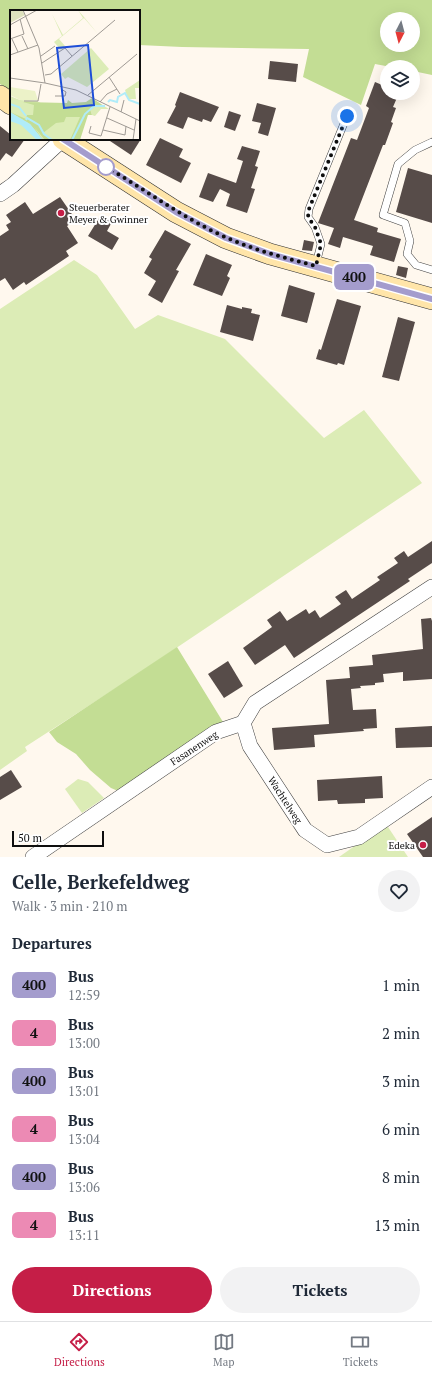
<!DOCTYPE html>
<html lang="en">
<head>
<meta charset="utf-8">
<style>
	:root { --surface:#fff; --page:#f2f2f3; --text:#1f2937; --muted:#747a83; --line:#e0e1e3; --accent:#c51e47 }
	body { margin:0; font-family:"PT Serif",serif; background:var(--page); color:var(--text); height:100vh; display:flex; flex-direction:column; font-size:15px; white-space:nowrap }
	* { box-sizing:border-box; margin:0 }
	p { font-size:13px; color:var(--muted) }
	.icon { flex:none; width:22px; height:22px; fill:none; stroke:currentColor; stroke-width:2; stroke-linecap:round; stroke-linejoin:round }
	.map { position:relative; height:857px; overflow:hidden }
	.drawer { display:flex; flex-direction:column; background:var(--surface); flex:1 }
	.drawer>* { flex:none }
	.badge { padding:0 8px; border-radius:6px; font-size:14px; line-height:26px }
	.needle { width:26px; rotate:186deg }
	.controls { position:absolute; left:380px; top:12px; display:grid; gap:8px }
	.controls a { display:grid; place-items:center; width:40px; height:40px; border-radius:50%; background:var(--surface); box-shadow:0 4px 16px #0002; font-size:20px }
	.scale { position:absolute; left:12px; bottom:10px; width:92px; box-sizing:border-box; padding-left:4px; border:2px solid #0e0e0e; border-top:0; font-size:11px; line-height:14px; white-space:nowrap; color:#0e0e0e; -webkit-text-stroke:3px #fff; paint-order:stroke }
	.you { position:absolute; width:20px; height:20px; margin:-10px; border:3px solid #fff; border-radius:50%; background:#1a73e8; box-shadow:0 0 0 6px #1a73e833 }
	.map>.badge { position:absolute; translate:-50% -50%; box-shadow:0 0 0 2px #fff }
	h2 { padding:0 12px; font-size:15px; line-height:36px }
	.round { display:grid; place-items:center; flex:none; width:42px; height:42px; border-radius:21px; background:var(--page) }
	.overview { display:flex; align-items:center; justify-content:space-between; height:68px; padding:0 12px }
	h1 { font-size:19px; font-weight:600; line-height:30px }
	.cta { display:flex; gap:8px; margin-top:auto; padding:8px 12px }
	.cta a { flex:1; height:46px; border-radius:24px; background:var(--accent); color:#fff; font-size:16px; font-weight:600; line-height:46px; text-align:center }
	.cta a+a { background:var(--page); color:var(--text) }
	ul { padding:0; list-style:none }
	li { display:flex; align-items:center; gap:12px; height:48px; padding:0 12px }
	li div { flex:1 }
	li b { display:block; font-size:15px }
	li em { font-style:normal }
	li .badge { min-width:44px; font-weight:700; text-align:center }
	.tab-bar { display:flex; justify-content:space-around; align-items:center; height:56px; border-top:1px solid var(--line); background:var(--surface); font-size:11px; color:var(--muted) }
	.tab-bar a { display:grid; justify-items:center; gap:2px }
	.tab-bar .selected { color:var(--accent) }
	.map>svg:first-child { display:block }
	.green { fill:#dcecb6 }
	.forest { fill:#c3dd94; fill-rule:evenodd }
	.building { fill:#574c49 }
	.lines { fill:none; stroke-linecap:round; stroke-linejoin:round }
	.service-casing { stroke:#414141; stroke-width:8 }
	.minor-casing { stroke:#414141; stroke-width:16 }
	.secondary-casing { stroke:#303030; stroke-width:22 }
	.service { stroke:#fff; stroke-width:7 }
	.minor { stroke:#fff; stroke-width:15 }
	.secondary { stroke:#ffe5a9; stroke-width:21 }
	.line-casing { stroke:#fff; stroke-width:9 }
	.line { stroke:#a49ccd; stroke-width:6 }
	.walk { stroke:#0e0e0e; stroke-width:4; stroke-dasharray:0 7.2 }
	.stop-dot { fill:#fff; stroke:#a49ccd; stroke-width:2 }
	.poi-dot { fill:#c51e47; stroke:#fff; stroke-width:1.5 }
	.labels { text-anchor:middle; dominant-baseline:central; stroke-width:4; stroke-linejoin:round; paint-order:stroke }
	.poi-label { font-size:10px; fill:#0e0e0e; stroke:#fff; text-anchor:start }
	.street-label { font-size:10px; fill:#0e0e0e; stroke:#fff }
	.inset-river { fill:none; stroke:#b0ecf9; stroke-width:2 }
	.inset-road { fill:none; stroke:#9f9a94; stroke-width:1 }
	.view { fill:#1d4ed8; fill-opacity:0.15; stroke:#1d4ed8; stroke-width:2 }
	.inset-edge { fill:none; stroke:#0e0e0e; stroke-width:2 }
</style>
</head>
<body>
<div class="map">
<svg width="432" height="857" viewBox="0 0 432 857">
	<rect width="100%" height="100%" fill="#fff8ee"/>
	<g class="green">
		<polygon points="74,260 97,275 135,329 158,315 225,339 324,438 364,410 422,483 130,679 25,747 27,751 0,770 0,309"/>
		<polygon points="78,779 88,782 104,798 82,813 65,789"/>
		<polygon points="386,824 408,857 339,857"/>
	</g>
	<g class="forest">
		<path d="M 0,0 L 432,0 L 432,75 L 413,71 L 413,67 L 391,67 L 375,64 L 361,105 L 303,77 L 309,49 L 182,47 L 139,45 L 139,11 L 11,11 L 11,91 L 0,84 ZM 387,19 L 413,19 L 413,45 L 387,45 Z"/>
		<polygon points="177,647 223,722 118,791 111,788 90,770 76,754 57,742 49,732"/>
	</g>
	<g class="building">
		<polygon points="270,61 298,64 296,82 268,79"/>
		<polygon points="375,82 387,87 387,93 399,93 393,107 396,108 391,122 393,123 385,145 383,145 354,220 378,228 377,232 401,239 394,262 370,255 373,246 343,237 340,248 328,244 334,228 318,223 351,138 357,140 369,108 366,106"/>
		<polygon points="180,92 219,107 211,122 203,119 202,122 188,117 183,129 167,123 176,106 175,105"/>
		<polygon points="257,103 276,108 268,136 258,133 261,123 252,121"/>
		<polygon points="229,111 241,115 235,131 224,127"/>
		<polygon points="0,126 11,135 11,139 25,139 12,157 6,153 0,161"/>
		<polygon points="160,138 183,149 179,157 191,163 181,183 146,165"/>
		<polygon points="107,139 141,139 131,155"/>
		<polygon points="242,146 260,151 255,166 258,167 251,188 255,189 247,213 226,206 230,194 220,189 213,202 199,197 208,173 236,183 243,161 237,159"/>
		<polygon points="408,168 432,175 432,223 396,212"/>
		<polygon points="60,197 76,220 67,226 78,243 66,251 69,256 26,285 24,282 13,290 5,278 0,281 0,236 9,230 6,225 11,222 6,215 25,202 33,214"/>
		<polygon points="101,215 112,222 107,231 119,238 112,250 88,236"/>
		<polygon points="165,230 191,244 176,270 179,271 162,303 148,295 156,281 144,273 152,259 149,257"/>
		<polygon points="304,240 314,242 312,251 302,250"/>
		<polygon points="206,254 232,265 227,276 230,278 222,296 193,285"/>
		<polygon points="398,266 408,268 406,278 396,275"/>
		<polygon points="289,285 315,293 307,323 281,316"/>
		<polygon points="337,299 361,306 344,365 338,363 337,365 316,359 319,349 321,350"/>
		<polygon points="227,305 242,309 242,307 252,309 251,313 260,315 253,341 220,332"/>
		<polygon points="398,317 415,322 399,381 382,377"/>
		<polygon points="432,541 432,563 408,579 410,581 294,658 285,645 255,665 243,648 272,627 267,620 280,611 287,621 306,609 309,614 315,610 320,618 341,604 335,597 346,590 352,599 380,580 377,577 398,563 394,558 404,551 408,557"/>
		<polygon points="431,618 432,621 432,679 403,681 403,672 383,674 384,682 375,683 375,685 360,686 361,688 351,689 353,710 376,709 377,728 363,729 364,731 314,735 315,747 274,750 272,728 329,724 326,680 350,678 349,667 373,665 372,655 423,649 421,619"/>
		<polygon points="228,661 243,686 224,698 208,674"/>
		<polygon points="432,726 432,747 396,748 395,728"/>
		<polygon points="11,770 22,787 0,800 0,777"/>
		<polygon points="382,776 383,798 365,799 365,803 338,804 337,800 318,801 317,780"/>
		<polygon points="432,817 432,857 423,857 407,834"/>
	</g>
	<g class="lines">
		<defs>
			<g id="service">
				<polyline points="432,142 415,150 398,164 383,215 405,223 410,241 407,254 416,265 432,270"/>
				<polyline points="316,264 321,244 315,227 308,217 309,209 347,116"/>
			</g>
			<g id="minor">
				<polyline points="0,194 13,185 63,139"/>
				<polyline points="243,723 250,746 305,830 327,845 359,837 432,787"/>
				<polyline points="33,857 216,732 243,723 255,703 432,587"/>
			</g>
			<g id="secondary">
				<polyline points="0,96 11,104"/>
				<polyline points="63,139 176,212 226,238 270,254 432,299"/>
			</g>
		</defs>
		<use href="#service" class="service-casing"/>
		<use href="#minor" class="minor-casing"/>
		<use href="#secondary" class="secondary-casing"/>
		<use href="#service" class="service"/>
		<use href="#minor" class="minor"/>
		<use href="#secondary" class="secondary"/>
	</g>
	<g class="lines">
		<defs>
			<polyline id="line" points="63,139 176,212 226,238 270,254 432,299"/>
		</defs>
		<use href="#line" class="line-casing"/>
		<use href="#line" class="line"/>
		<path class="walk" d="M 106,167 C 146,190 183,218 225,237 C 254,250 285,258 316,266 L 321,244 L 315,227 L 308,217 L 309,209 L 347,116"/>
	</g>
	<circle class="stop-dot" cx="106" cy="167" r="8"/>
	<g class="poi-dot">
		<circle cx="61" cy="213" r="4"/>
		<circle cx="423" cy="845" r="4"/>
	</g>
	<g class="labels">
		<g class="poi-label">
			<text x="69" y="207">Steuerberater<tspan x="69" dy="12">Meyer &amp; Gwinner</tspan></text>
			<text x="415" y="845" text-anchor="end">Edeka</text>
		</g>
		<g class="street-label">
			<text transform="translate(194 748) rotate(-33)">Fasanenweg</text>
			<text transform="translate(285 800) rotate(57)">Wachtelweg</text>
		</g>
	</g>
	<g transform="translate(10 10)">
		<rect width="130" height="130" fill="#fff8ee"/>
		<path d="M 68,0 L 74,7 L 83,0 L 74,7 L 88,24 L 74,8 L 49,29 L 55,36 L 51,40 L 44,32 L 52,26 L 42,4 L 53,25 L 73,8 ZM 81,38 L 99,59 L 77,77 L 58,67 L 55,69 L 51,64 ZM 130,70 L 130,78 L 125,78 L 126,89 L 118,89 L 115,80 ZM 0,86 L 10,90 L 27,91 L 56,107 L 70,107 L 70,130 L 1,130 ZM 86,95 L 94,96 L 99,99 L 91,99 L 85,106 L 82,105 L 80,99 Z" fill="#dcecb6"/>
		<path d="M 82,88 L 94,96 L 85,95 L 80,99 L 82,105 L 78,105 L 70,130 L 60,130 L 70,107 L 56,107 L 54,112 L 46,113 L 33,123 L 42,130 L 35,130 L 24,117 L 33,130 L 20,114 L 0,102 L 16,109 L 17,105 L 23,105 L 24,95 L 13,92 L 57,93 L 58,90 L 62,93 L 76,92 Z" fill="#c3dd94"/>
		<path d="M 0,0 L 12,0 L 15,5 L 0,13 Z" fill="#dee2be"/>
		<path d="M 0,77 L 25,81 L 28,90 L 10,90 L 0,85 Z" fill="#ecf2c8"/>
		<path d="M 0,102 L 20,114 L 33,130 L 27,130 L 11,115 L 0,111 Z" fill="#b0ecf9"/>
		<path class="inset-river" d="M 98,92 L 100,90 L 107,92 L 108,87 L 115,83 L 119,90 L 130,94M 0,94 L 9,97 L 16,106M 16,110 L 17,108 L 29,115 L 34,124 L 42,130M 62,130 L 75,104 L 84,96 L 95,96"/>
		<path class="inset-road" d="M 13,0 L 29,38 L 35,73 L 66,80 L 130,111M 0,15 L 27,0M 12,26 L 18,39M 0,29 L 14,24 L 10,9M 2,29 L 8,42M 0,45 L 28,35M 31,46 L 45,36M 32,53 L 55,38 L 62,46M 35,65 L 41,64 L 105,10M 99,67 L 110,84M 0,68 L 35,73M 78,85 L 127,44M 45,86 L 55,86 L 56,82 L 51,79M 14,91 L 28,91 L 31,74M 90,92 L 97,84 L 107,79M 111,102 L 114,90M 97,108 L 124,120M 81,116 L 79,123 L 91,126 L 100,97M 93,120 L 115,125 L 116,116M 123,130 L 126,109"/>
		<path class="view" d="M 78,35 L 84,95 L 54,98 L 47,38 Z"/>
		<rect width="130" height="130" class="inset-edge"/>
	</g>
</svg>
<div class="controls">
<a><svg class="needle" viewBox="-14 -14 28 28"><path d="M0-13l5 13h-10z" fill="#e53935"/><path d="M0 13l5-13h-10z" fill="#747a83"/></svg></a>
<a><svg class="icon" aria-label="layers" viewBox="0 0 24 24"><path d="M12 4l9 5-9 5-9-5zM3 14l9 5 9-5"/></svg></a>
</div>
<div class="scale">50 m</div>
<div class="you" style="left:347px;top:116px"></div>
<b class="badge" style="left:354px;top:277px;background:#a49ccd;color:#111">400</b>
</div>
<section class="drawer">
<div class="overview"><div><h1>Celle, Berkefeldweg</h1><p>Walk · 3 min · 210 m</p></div><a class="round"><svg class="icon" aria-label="heart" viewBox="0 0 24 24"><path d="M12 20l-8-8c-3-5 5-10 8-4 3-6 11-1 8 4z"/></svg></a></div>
<h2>Departures</h2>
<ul>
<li><span class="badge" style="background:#a49ccd;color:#111">400</span><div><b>Bus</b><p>12:59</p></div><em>1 min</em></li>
<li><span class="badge" style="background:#ec8ab4;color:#111">4</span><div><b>Bus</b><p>13:00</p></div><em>2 min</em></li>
<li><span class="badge" style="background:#a49ccd;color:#111">400</span><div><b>Bus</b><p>13:01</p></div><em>3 min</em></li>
<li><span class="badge" style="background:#ec8ab4;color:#111">4</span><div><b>Bus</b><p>13:04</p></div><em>6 min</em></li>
<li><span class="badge" style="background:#a49ccd;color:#111">400</span><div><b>Bus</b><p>13:06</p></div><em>8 min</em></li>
<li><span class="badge" style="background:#ec8ab4;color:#111">4</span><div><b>Bus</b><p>13:11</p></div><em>13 min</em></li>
</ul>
<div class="cta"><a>Directions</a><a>Tickets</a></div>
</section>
<nav class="tab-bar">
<a class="selected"><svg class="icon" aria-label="directions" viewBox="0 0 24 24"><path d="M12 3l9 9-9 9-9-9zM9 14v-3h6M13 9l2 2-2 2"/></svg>Directions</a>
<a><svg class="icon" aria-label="map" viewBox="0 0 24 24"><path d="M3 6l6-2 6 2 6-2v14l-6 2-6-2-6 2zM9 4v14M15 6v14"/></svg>Map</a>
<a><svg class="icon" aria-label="tickets" viewBox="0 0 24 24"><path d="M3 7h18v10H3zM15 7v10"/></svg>Tickets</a>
</nav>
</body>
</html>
